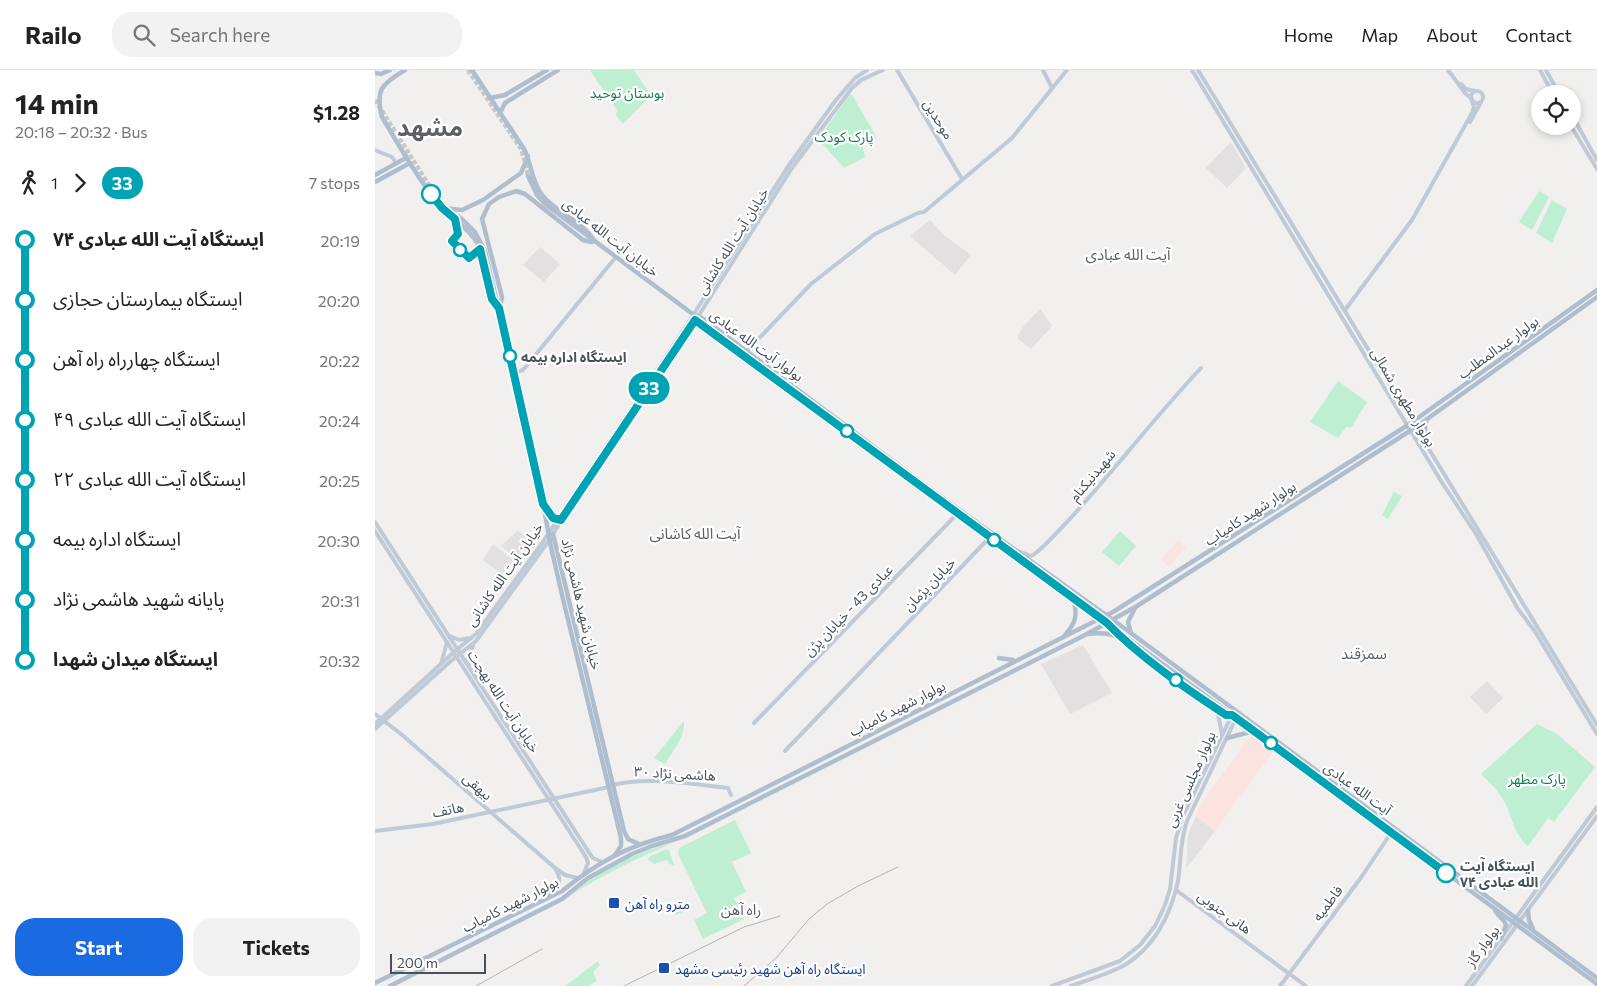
<!DOCTYPE html>
<html lang="en">
<head>
<meta charset="utf-8">
<style>
	:root { --surface:#fff; --page:#f2f2f2; --text:#222; --muted:#767676; --line:#e0e0e0; --accent:#1a6ae1 }
	body { margin:0; font-family:Commissioner,"Noto Sans Arabic",sans-serif; background:var(--page); color:var(--text); height:100vh; display:flex; flex-direction:column; font-size:19px; white-space:nowrap }
	* { box-sizing:border-box; margin:0 }
	p { font-size:16px; color:var(--muted) }
	.icon { flex:none; width:28px; height:28px; fill:none; stroke:currentColor; stroke-width:2; stroke-linecap:round; stroke-linejoin:round }
	.map { position:relative; flex:1; overflow:hidden }
	.details { display:flex; flex-direction:column; background:var(--surface); width:375px }
	.details>* { flex:none }
	.badge { padding:0 10px; border-radius:16px; font-size:18px; line-height:32px }
	.controls { position:absolute; left:1156px; top:15px; display:grid; gap:10px }
	.controls a { display:grid; place-items:center; width:50px; height:50px; border-radius:50%; background:var(--surface); box-shadow:0 2px 8px #0003; font-size:25px }
	.scale { position:absolute; left:15px; bottom:12px; width:96px; box-sizing:border-box; padding-left:5px; border:2px solid #47525d; border-top:0; font-size:14px; line-height:18px; white-space:nowrap; color:#47525d; -webkit-text-stroke:4px #fff; paint-order:stroke }
	.map>.badge { position:absolute; translate:-50% -50%; box-shadow:0 0 0 2px #fff }
	.legs { display:flex; align-items:center; gap:8px; height:55px; padding:0 15px; font-size:16px }
	.legs p { margin-inline-start:auto }
	.headline { display:flex; align-items:center; justify-content:space-between; height:85px; padding:0 15px }
	h1 { font-size:28px; font-weight:700; line-height:38px }
	.button { display:flex; gap:10px; margin-top:auto; padding:10px 15px }
	.button a { flex:1; height:58px; border-radius:20px; background:var(--accent); color:#fff; font-size:20px; font-weight:700; line-height:58px; text-align:center }
	.button a+a { background:var(--page); color:var(--text) }
	ul { padding:0 15px; list-style:none }
	li { display:flex; align-items:center; gap:18px; height:60px; font-size:19px }
	li i { display:grid; place-items:center; width:8px; height:100%; margin:0 6px; background:currentColor }
	li i::after { content:''; width:12px; height:12px; margin:-6px; border:4px solid; border-radius:50%; background:var(--surface) }
	li p { margin-inline-start:auto }
	li:first-child i { background:linear-gradient(#0000 50%,currentColor 0) }
	li:last-child i { background:linear-gradient(currentColor 50%,#0000 0) }
	header { display:flex; align-items:center; gap:30px; box-sizing:border-box; height:70px; padding:0 25px; background:var(--surface); border-bottom:1px solid var(--line) }
	header strong { font-size:24px }
	nav { display:flex; gap:28px; margin-inline-start:auto; font-size:18px }
	.search { width:350px; height:45px; background:var(--page); display:flex; align-items:center; gap:12px; box-sizing:border-box; padding:0 18px; border-radius:20px; color:var(--muted); font-size:19px }
	main { display:flex; flex:1; min-height:0 }
	.map>svg:first-child { display:block }
	.education { fill:#e3e0e1 }
	.medical { fill:#fbe3e0 }
	.green { fill:#beefd2 }
	.lines { fill:none; stroke-linecap:round; stroke-linejoin:round }
	.primary-tunnel { stroke:#c7c8ca; stroke-width:4.5; stroke-dasharray:4.5 2; stroke-linecap:butt }
	.secondary { stroke:#c0cad6; stroke-width:4 }
	.primary { stroke:#afbece; stroke-width:4.5 }
	.rail { stroke:#b1b4b9; stroke-width:1 }
	.line-1-casing { stroke:#fff; stroke-width:11 }
	.line-1 { stroke:#00a3b4; stroke-width:8 }
	.stop-1-dot { fill:#fff; stroke:#00a3b4; stroke-width:2.5 }
	.transit-dot { fill:#1a4fb4; stroke:#fff; stroke-width:2 }
	.labels { text-anchor:middle; dominant-baseline:central; stroke-width:4.5; stroke-linejoin:round; paint-order:stroke }
	.park-label { font-size:14px; fill:#177e4e; stroke:#fff }
	.street-label { font-size:14px; fill:#47525d; stroke:#fff }
	.stop-label { font-size:14px; font-weight:bold; fill:#47525d; stroke:#fff; text-anchor:start }
	.transit-label { font-size:14px; fill:#164399; stroke:#fff; text-anchor:start }
	.neighbourhood-label { font-size:15px; fill:#5c5f64; stroke:#fff }
	.town-label { font-size:24px; font-weight:bold; fill:#5c5f64; stroke:#fff }
</style>
</head>
<body>
<header>
<strong>Railo</strong>
<div class="search"><svg class="icon" aria-label="search" viewBox="0 0 24 24"><circle cx="10" cy="10" r="6"/><path d="M15 15l6 6"/></svg>Search here</div>
<nav><a>Home</a><a>Map</a><a>About</a><a>Contact</a></nav>
</header>
<main>
<section class="details">
<div class="headline"><div><h1>14 min</h1><p>20:18 – 20:32 · Bus</p></div><b>$1.28</b></div>
<div class="legs"><svg class="icon" aria-label="walk" viewBox="0 0 24 24"><circle cx="13" cy="4" r="2"/><path d="M13 8l-2 6 4 7M11 14l-3 7M7 12l3-4h3l4 4"/></svg>1<svg class="icon" aria-label="forward" viewBox="0 0 24 24"><path d="M9 5l7 7-7 7"/></svg><b class="badge" style="background:#00a3b4;color:#fff">33</b><p>7 stops</p></div>
<ul>
<li><i style="color:#00a3b4"></i><b>ایستگاه آیت الله عبادی ۷۴</b><p>20:19</p></li>
<li><i style="color:#00a3b4"></i><span>ایستگاه بیمارستان حجازی</span><p>20:20</p></li>
<li><i style="color:#00a3b4"></i><span>ایستگاه چهارراه راه آهن</span><p>20:22</p></li>
<li><i style="color:#00a3b4"></i><span>ایستگاه آیت الله عبادی ۴۹</span><p>20:24</p></li>
<li><i style="color:#00a3b4"></i><span>ایستگاه آیت الله عبادی ۲۲</span><p>20:25</p></li>
<li><i style="color:#00a3b4"></i><span>ایستگاه اداره بیمه</span><p>20:30</p></li>
<li><i style="color:#00a3b4"></i><span>پایانه شهید هاشمی نژاد</span><p>20:31</p></li>
<li><i style="color:#00a3b4"></i><b>ایستگاه میدان شهدا</b><p>20:32</p></li>
</ul>
<div class="button"><a>Start</a><a>Tickets</a></div>
</section>
<div class="map">
<svg width="1222" height="916" viewBox="0 0 1222 916">
	<rect width="100%" height="100%" fill="#f2efef"/>
	<g class="education">
		<polygon points="856,72 871,98 852,118 831,98"/>
		<polygon points="555,150 569,165 596,185 580,205 535,166"/>
		<polygon points="165,177 185,194 169,212 148,195"/>
		<polygon points="665,239 677,256 656,279 642,268 648,257"/>
		<polygon points="143,460 159,473 146,493 126,476"/>
		<polygon points="118,474 143,494 131,508 108,490"/>
		<polygon points="708,575 737,623 695,644 666,594"/>
		<polygon points="1112,611 1128,628 1111,644 1095,627"/>
		<polygon points="821,746 840,761 811,799 813,765"/>
	</g>
	<g class="medical">
		<polygon points="803,470 811,477 794,497 786,490"/>
		<polygon points="876,665 898,681 840,761 821,746 826,734"/>
	</g>
	<g class="green">
		<path d="M 215,0 L 259,0 L 276,26 L 248,54 L 241,45 L 242,41 C 234,26 223,14 215,0 Z"/>
		<polygon points="475,25 477,25 502,68 487,75 490,87 469,98 443,69"/>
		<polygon points="1164,121 1174,127 1157,160 1144,152"/>
		<polygon points="1177,130 1192,139 1177,173 1161,163"/>
		<polygon points="963,311 992,332 976,358 971,357 963,368 935,352"/>
		<polygon points="1019,422 1027,426 1013,449 1007,445"/>
		<polygon points="745,461 761,476 744,496 727,482"/>
		<path d="M 309,651 C 310,667 298,681 290,694 L 279,688 Z"/>
		<path d="M 1162,654 L 1182,664 L 1220,697 L 1179,752 L 1173,748 L 1153,776 C 1138,764 1137,743 1127,728 C 1122,719 1113,711 1106,704 Z"/>
		<polygon points="360,750 376,783 357,792 371,822 359,828 369,849 328,869 319,850 332,843 303,784 304,778"/>
		<path d="M 301,772 C 264,787 229,804 196,825 C 225,799 263,782 301,772 Z"/>
		<polygon points="292,779 294,780 299,795 294,794 292,790 279,794 273,790 274,787"/>
		<polygon points="314,833 318,837 301,845 298,840"/>
		<polygon points="223,891 225,895 218,902 222,911 213,916 190,916"/>
	</g>
	<g class="lines">
		<g class="primary-tunnel">
			<polyline points="93,0 146,79 150,91 153,106"/>
			<polyline points="0,30 59,123 69,135 87,149"/>
		</g>
		<g class="secondary">
			<polyline points="522,0 587,109"/>
			<polyline points="668,0 677,18"/>
			<polyline points="817,0 1066,411 1101,464 1143,539 1159,560 1222,664"/>
			<polyline points="823,0 1222,655"/>
			<polyline points="1073,0 1090,23 1097,29"/>
			<polyline points="1165,0 1178,24"/>
			<polyline points="1171,0 1184,24"/>
			<polyline points="1086,14 1091,19 1100,21"/>
			<circle cx="1102" cy="27" r="6"/>
			<polyline points="1198,47 1222,90"/>
			<polyline points="1095,52 1106,32"/>
			<polyline points="1196,56 1222,99"/>
			<polyline points="0,80 17,87 21,93"/>
			<polyline points="970,240 1037,150 1097,43 1099,37 1097,31"/>
			<polyline points="371,282 436,214 500,164 543,143 549,142 637,68 692,0"/>
			<polyline points="139,303 148,300 241,187"/>
			<polyline points="0,452 215,784 218,788 227,792"/>
			<polyline points="0,461 211,787 213,793 209,803"/>
			<polyline points="178,464 198,431 317,256 417,98 477,18 486,10 508,0"/>
			<path d="M 643,481 L 656,486 C 665,482 684,460 692,452 C 738,402 779,348 826,298"/>
			<polyline points="75,566 84,570 95,568"/>
			<polyline points="748,567 766,583 842,639 851,645 857,645"/>
			<polyline points="66,594 72,572"/>
			<polyline points="94,595 93,587 98,576"/>
			<polyline points="842,639 847,664"/>
			<polyline points="0,644 26,664 180,798 190,805 202,808"/>
			<polyline points="379,653 583,443"/>
			<polyline points="0,654 79,582 101,564 165,476 313,253 414,95 461,30 480,8 492,0"/>
			<polyline points="0,659 76,591 101,571 175,469"/>
			<polyline points="410,681 615,467"/>
			<path d="M 237,715 C 275,706 315,714 353,718 L 356,725"/>
			<polyline points="0,761 58,754 234,717"/>
			<polyline points="801,820 931,916"/>
			<path d="M 170,828 C 179,819 190,814 181,800"/>
			<polyline points="677,916 745,891 765,875 780,856 790,835 795,819 801,768 807,748 857,645 862,642"/>
			<path d="M 696,916 C 713,910 730,905 746,897 C 778,880 796,845 803,811 C 806,791 805,770 812,751 L 862,646"/>
			<polyline points="905,916 985,809 1016,763"/>
			<polyline points="1091,916 1222,737"/>
			<polyline points="1097,916 1222,746"/>
		</g>
		<g class="primary">
			<path d="M 30,0 C 7,15 0,18 7,47 C 25,77 42,108 64,134 C 76,149 95,158 104,176 C 114,195 109,220 124,237"/>
			<path d="M 97,0 L 149,79 C 157,94 156,111 167,125 C 181,143 206,150 219,170"/>
			<polyline points="0,3 6,4 15,0"/>
			<polyline points="115,28 130,25 172,0"/>
			<polyline points="125,43 130,33 183,0"/>
			<polyline points="0,105 29,89 31,86"/>
			<polyline points="153,106 162,125 170,134 319,245 323,246 330,250 554,418 745,555 1222,908"/>
			<polyline points="0,112 35,93"/>
			<polyline points="68,138 87,140 108,130 146,103 153,86"/>
			<polyline points="87,149 100,162 110,181 164,411 176,477 188,529 246,768 246,776 240,785"/>
			<polyline points="125,237 127,227 107,149 114,134 124,127 141,121 150,124 208,170 217,172"/>
			<polyline points="319,245 321,250 1222,914"/>
			<polyline points="1050,372 1050,356 1052,349"/>
			<polyline points="170,437 178,448 186,450"/>
			<polyline points="178,464 249,761 253,769 264,774"/>
			<polyline points="756,563 753,552 760,538"/>
			<path d="M 714,564 C 727,562 738,564 750,569"/>
			<path d="M 690,565 C 701,553 703,544 698,529"/>
			<polyline points="624,588 638,590"/>
			<polyline points="852,668 879,661"/>
			<path d="M 1120,840 C 1122,846 1129,848 1131,855 L 1126,869"/>
			<polyline points="1153,841 1154,850 1158,859"/>
			<path d="M 0,913 L 187,821 C 223,792 252,776 297,765 L 738,542 L 1033,355 L 1222,220"/>
			<polyline points="15,916 187,829 213,808 257,784 277,776 310,766 710,565 762,536 1041,357 1222,227"/>
		</g>
		<g class="rail">
			<polyline points="101,916 167,879"/>
			<polyline points="249,916 369,857 405,846"/>
			<polyline points="369,916 402,887 434,849 452,834 483,816 523,797"/>
		</g>
	</g>
	<g class="lines">
		<defs>
			<path id="line-1" d="M 56,124 L 67,138 L 80,149 L 83,164 L 77,171 L 94,188 L 105,179 L 117,229 L 124,238 L 168,434 L 178,448 L 186,450 L 320,250 L 732,553 C 766,588 810,618 851,645 L 857,645 L 879,661 L 1071,803"/>
		</defs>
		<use href="#line-1" class="line-1-casing"/>
		<use href="#line-1" class="line-1"/>
	</g>
	<g class="stop-1-dot">
		<circle cx="56" cy="124" r="9"/>
		<circle cx="85" cy="180" r="6"/>
		<circle cx="135" cy="286" r="6"/>
		<circle cx="472" cy="361" r="6"/>
		<circle cx="619" cy="470" r="6"/>
		<circle cx="801" cy="610" r="6"/>
		<circle cx="896" cy="673" r="6"/>
		<circle cx="1071" cy="803" r="9"/>
	</g>
	<g class="transit-dot">
		<rect x="233" y="827" width="12" height="12" rx="2.5"/>
		<rect x="283" y="892" width="12" height="12" rx="2.5"/>
	</g>
	<g class="labels">
		<g class="park-label">
			<text x="252" y="22">بوستان توحید</text>
			<text x="469" y="66">پارک کودک</text>
			<text x="1162" y="708">پارک مطهر</text>
		</g>
		<g class="street-label">
			<text transform="translate(564 49) rotate(58)">موحدین</text>
			<text transform="translate(236 167) rotate(38)">خیابان آیت الله عبادی</text>
			<text transform="translate(357 171) rotate(-58)">خیابان آیت الله کاشانی</text>
			<text transform="translate(382 275) rotate(36)">بولوار آیت الله عبادی</text>
			<text transform="translate(1123 277) rotate(-36)">بولوار عبدالمطلب</text>
			<text transform="translate(1029 327) rotate(59)">بولوار مطهری شمالی</text>
			<text transform="translate(717 405) rotate(-50)">شهیدنیکنام</text>
			<text transform="translate(875 443) rotate(-33)">بولوار شهید کامیاب</text>
			<text transform="translate(129 504) rotate(-55)">خیابان آیت الله کاشانی</text>
			<text transform="translate(554 514) rotate(-46)">خیابان پژمان</text>
			<text transform="translate(207 534) rotate(77)">خیابان شهید هاشمی نژاد</text>
			<text transform="translate(473 540) rotate(-46)">عبادی 43 - خیابان پژن</text>
			<text transform="translate(129 631) rotate(57)">خیابان آیت الله بهجت</text>
			<text transform="translate(522 638) rotate(-27)">بولوار شهید کامیاب</text>
			<text transform="translate(300 703) rotate(3)">هاشمی نژاد ۳۰</text>
			<text transform="translate(815 709) rotate(-66)">بولوار مجلسی غربی</text>
			<text transform="translate(103 716) rotate(41)">بیهقی</text>
			<text transform="translate(983 718) rotate(36)">آیت الله عبادی</text>
			<text transform="translate(73 739) rotate(-11)">هاتف</text>
			<text transform="translate(952 833) rotate(-53)">فاطمیه</text>
			<text transform="translate(135 834) rotate(-27)">بولوار شهید کامیاب</text>
			<text transform="translate(850 842) rotate(36)">هانی جنوبی</text>
			<text transform="translate(1107 876) rotate(-54)">بولوار گاز</text>
		</g>
		<g class="stop-label">
			<text x="146" y="286">ایستگاه اداره بیمه</text>
			<text x="1085" y="795">ایستگاه آیت<tspan x="1085" dy="16">الله عبادی ۷۴</tspan></text>
		</g>
		<g class="transit-label">
			<text x="250" y="833">مترو راه آهن</text>
			<text x="300" y="898">ایستگاه راه آهن شهید رئیسی مشهد</text>
		</g>
		<g class="neighbourhood-label">
			<text x="753" y="184">آیت الله عبادی</text>
			<text x="320" y="463">آیت الله کاشانی</text>
			<text x="989" y="583">سمزقند</text>
			<text x="366" y="839">راه آهن</text>
		</g>
		<g class="town-label">
			<text x="55" y="56">مشهد</text>
		</g>
	</g>
</svg>
<div class="controls">
<a><svg class="icon" aria-label="locate" viewBox="0 0 24 24"><circle cx="12" cy="12" r="6"/><path d="M12 2v4M12 18v4M2 12h4M18 12h4"/></svg></a>
</div>
<div class="scale">200 m</div>
<b class="badge" style="left:274px;top:318px;background:#00a3b4;color:#fff">33</b>
</div>
</main>
</body>
</html>
